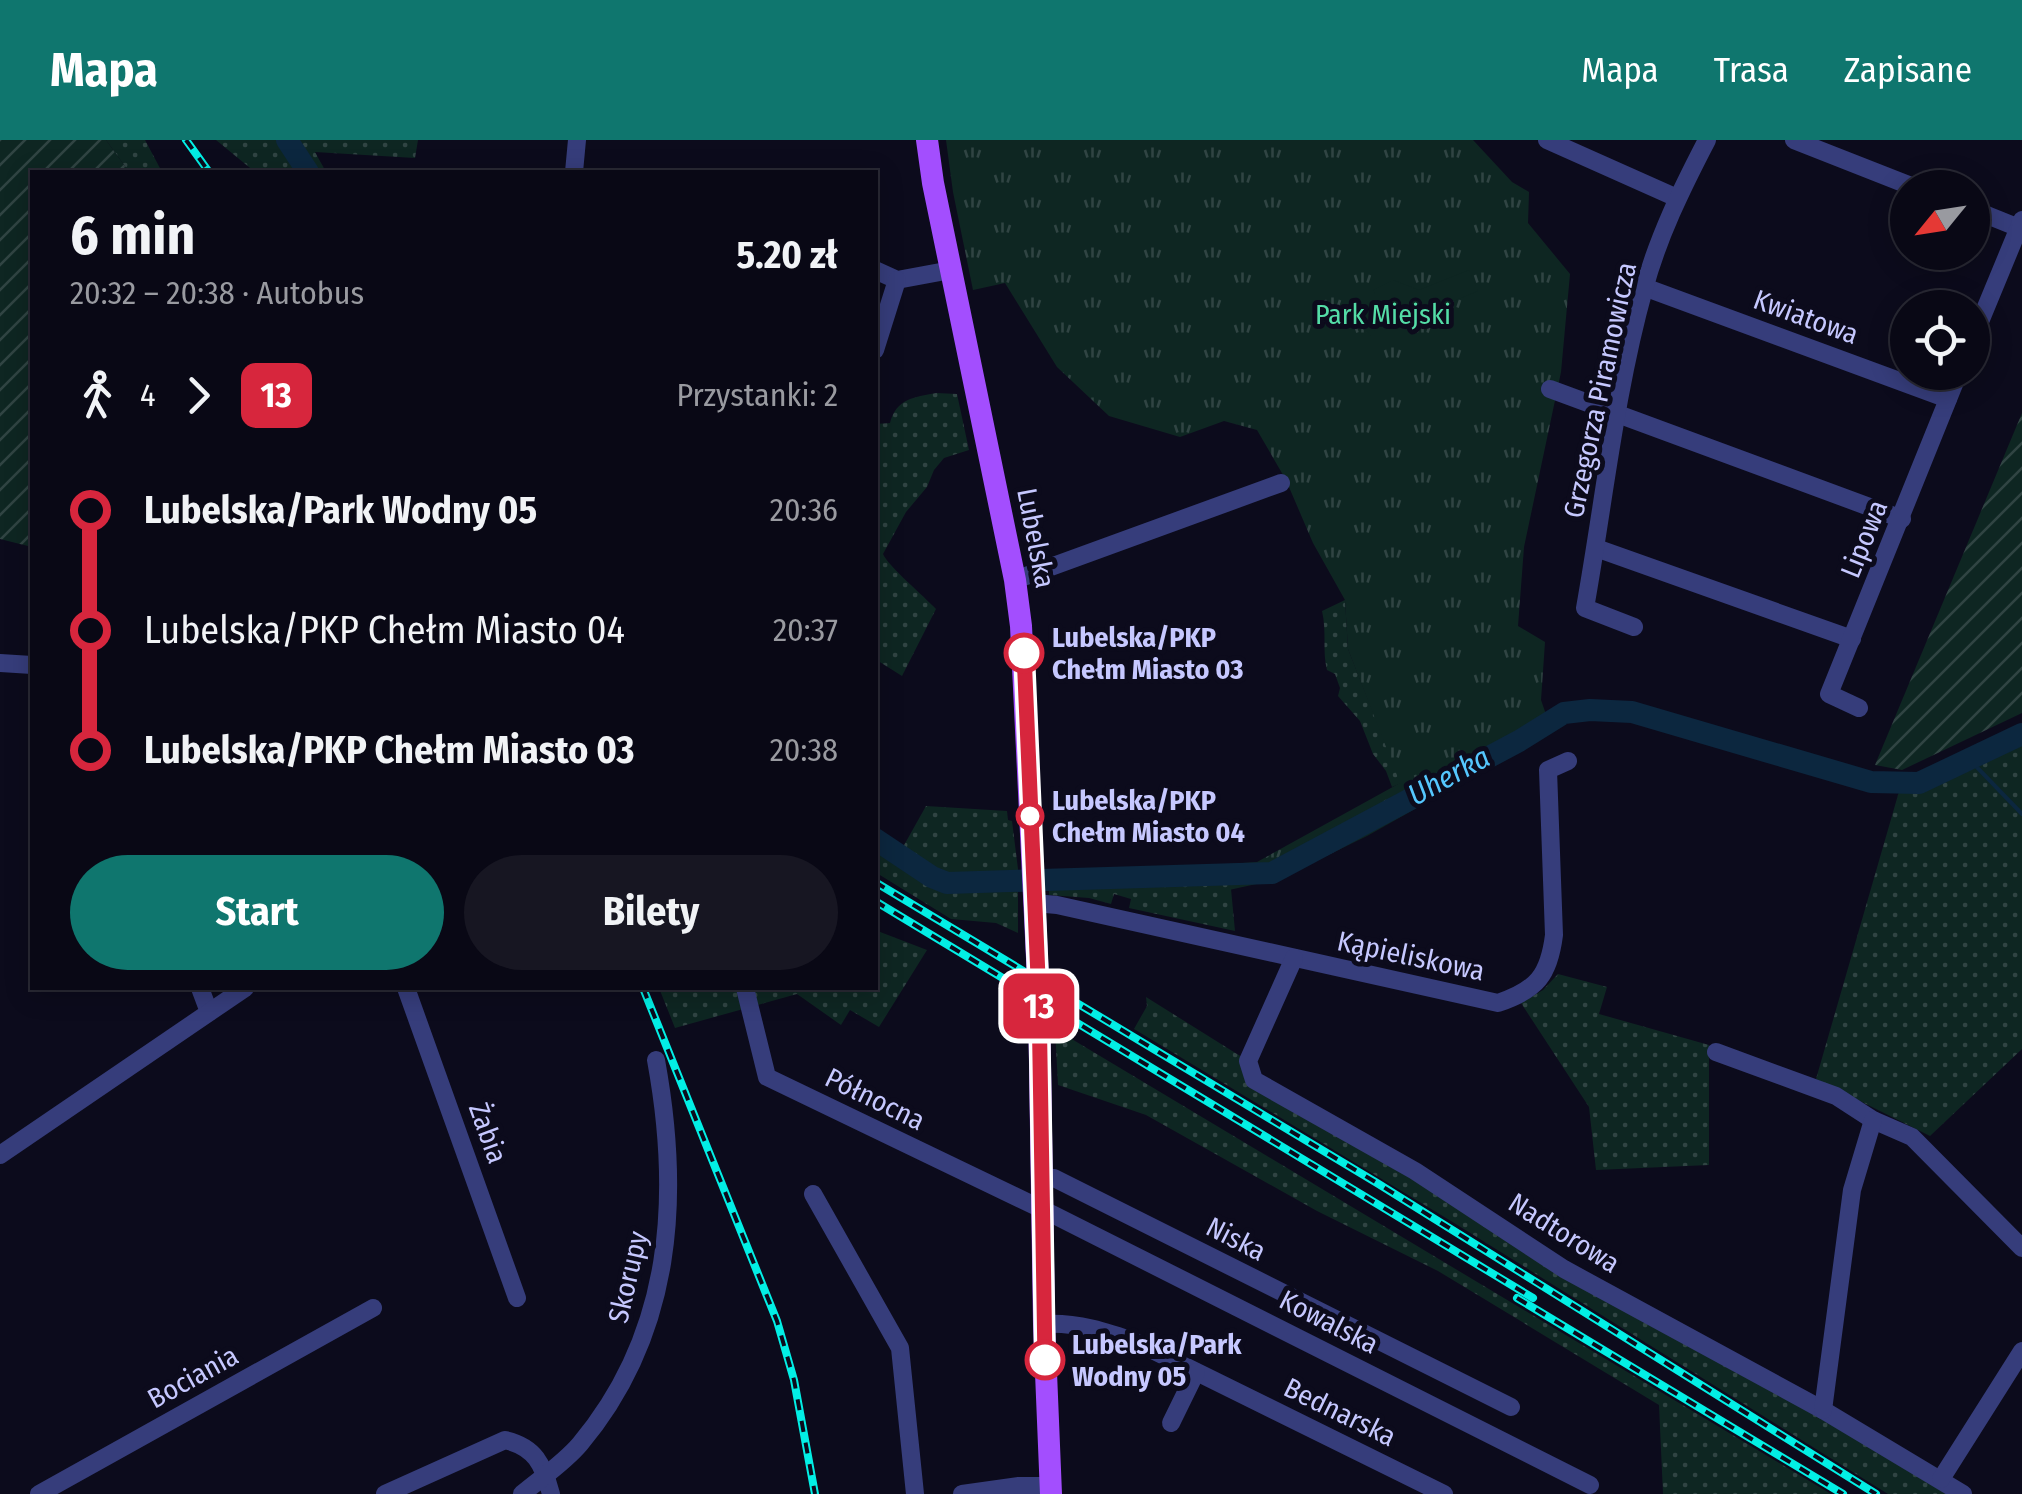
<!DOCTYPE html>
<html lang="pl">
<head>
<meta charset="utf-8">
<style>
	:root { --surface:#090815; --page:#171622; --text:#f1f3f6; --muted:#999aa0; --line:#292934; --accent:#0f766e }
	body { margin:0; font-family:"Fira Sans Condensed",sans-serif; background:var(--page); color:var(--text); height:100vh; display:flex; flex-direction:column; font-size:38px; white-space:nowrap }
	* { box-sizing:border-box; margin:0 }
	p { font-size:32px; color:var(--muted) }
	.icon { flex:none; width:55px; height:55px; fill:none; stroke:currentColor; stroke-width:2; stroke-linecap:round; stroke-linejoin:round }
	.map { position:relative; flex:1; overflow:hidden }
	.sheet { position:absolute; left:30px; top:30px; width:848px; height:820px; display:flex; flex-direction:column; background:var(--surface); border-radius:0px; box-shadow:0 5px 25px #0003,0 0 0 2px var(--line) }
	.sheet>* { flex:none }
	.badge { padding:0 20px; border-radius:15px; font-size:35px; line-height:65px }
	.needle { width:65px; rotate:240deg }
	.controls { position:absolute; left:1890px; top:30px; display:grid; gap:20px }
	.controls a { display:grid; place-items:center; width:100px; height:100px; border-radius:50%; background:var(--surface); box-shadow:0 5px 25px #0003,0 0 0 2px var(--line); font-size:50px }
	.map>.badge { position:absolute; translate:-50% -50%; box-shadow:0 0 0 5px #fff }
	.legs { display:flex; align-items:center; gap:15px; height:110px; padding:0 40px; font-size:32px }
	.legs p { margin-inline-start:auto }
	.summary { display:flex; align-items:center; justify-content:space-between; height:170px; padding:0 40px }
	h1 { font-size:55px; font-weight:700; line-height:75px }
	.action { display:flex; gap:20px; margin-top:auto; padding:20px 40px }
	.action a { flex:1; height:115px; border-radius:60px; background:var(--accent); color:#fff; font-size:40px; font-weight:700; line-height:115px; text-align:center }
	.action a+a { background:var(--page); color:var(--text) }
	ul { padding:0 40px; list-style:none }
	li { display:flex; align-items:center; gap:35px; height:120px; font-size:38px }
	li i { display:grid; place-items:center; width:15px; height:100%; margin:0 12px; background:currentColor }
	li i::after { content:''; width:25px; height:25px; margin:-12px; border:8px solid; border-radius:50%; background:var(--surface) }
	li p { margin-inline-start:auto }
	li:first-child i { background:linear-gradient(#0000 50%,currentColor 0) }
	li:last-child i { background:linear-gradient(currentColor 50%,#0000 0) }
	header { display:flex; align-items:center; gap:60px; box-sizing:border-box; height:140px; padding:0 50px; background:var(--accent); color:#fff }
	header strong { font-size:48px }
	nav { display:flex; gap:55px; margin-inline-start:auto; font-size:35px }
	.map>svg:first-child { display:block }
	.grass { fill:url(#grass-dots) }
	.park { fill:url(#park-tufts) }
	.garden { fill:url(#garden-furrows) }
	.pitch { fill:#0e2622 }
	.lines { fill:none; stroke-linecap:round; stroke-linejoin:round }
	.stream { stroke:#0c273f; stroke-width:4 }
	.river { stroke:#0c273f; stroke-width:22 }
	.minor { stroke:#363d7b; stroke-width:18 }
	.major { stroke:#a34efe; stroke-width:22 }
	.rail-casing { stroke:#02efe5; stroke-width:8 }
	.rail { stroke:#0c0b1c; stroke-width:4; stroke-dasharray:11; stroke-linecap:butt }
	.line-1-casing { stroke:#fff; stroke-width:22 }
	.line-1 { stroke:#d7263d; stroke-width:15 }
	.stop-1-dot { fill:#fff; stroke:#d7263d; stroke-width:5 }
	.labels { text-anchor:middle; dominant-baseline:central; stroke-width:10; stroke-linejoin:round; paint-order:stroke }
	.park-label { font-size:28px; fill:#54dda7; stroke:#0c0b1c }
	.street-label { font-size:28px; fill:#c6c8ff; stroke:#0c0b1c }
	.stop-label { font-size:28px; font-weight:bold; fill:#c6c8ff; stroke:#0c0b1c; text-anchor:start }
	.water-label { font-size:30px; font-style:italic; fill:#55c7fe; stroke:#0c0b1c }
</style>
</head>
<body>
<header>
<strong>Mapa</strong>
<nav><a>Mapa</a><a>Trasa</a><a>Zapisane</a></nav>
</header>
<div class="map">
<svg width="2022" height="1354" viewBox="0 0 2022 1354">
	<defs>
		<pattern id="grass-dots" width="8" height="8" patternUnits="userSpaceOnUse" patternTransform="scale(2.5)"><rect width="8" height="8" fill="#0e2622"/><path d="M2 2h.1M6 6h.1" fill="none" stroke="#304443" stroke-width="1.8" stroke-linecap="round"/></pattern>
		<pattern id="park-tufts" width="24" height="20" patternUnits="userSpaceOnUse" patternTransform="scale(2.5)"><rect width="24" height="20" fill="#0e2622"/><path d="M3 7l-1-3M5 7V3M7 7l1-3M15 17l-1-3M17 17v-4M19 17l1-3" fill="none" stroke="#304443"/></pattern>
		<pattern id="garden-furrows" width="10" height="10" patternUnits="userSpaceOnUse" patternTransform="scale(2.5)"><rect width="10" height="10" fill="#0e2622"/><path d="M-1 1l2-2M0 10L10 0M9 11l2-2" fill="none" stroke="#304443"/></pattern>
	</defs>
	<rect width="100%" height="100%" fill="#0c0b1c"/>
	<g class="grass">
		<polygon points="106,0 145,0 162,32 129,32"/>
		<polygon points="216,0 418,0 415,18 315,12 326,32 255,32"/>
		<path d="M 936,253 L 957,254 L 969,310 L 944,318 L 934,330 L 927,347 L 906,372 L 883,414 C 888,426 924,456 936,469 L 902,536 L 875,519 L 875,284 L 890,283 C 896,259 914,257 936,253 Z"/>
		<path d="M 1345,460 L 1348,509 L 1401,643 L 1392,647 L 1386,631 L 1373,614 L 1360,581 L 1338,556 L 1340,548 L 1335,534 L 1327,530 C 1322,511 1327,492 1322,471 Z"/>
		<polygon points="2022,602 2022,909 1930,996 1816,939 1900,648 1924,650"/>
		<polygon points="926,666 1007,671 1008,680 1012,681 1018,729 1018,793 996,783 951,779 875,732 875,689 903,707"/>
		<polygon points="1229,728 1235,791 1129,768 1131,759 1114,754 1111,764 1089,758 1049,755 1049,736"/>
		<polygon points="875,790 927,810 879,887 850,870 841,885 797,854 675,888 659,848 875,848"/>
		<polygon points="1558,834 1607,847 1599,874 1709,905 1709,1025 1596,1030 1589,967 1521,863 1543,850"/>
		<polygon points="1146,857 1245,919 1254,940 1747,1236 1951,1354 1888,1354 1451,1081 1134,889 1147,866"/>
		<polygon points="1055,889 1831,1354 1663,1354 1659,1265 1438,1131 1317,1071 1146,975 1058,945"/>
	</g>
	<polygon class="park" points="946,0 1473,0 1512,42 1529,52 1528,83 1570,134 1561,232 1524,407 1518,486 1545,502 1541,560 1552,592 1367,696 1279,739 1229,750 1228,724 1257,722 1400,643 1348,509 1345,460 1313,403 1286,340 1257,290 1224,281 1180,297 1109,276 1057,227 1005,143 973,150 953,52"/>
	<g class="garden">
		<polygon points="0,0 106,0 129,32 32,32 32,407 0,399"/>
		<polygon points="2022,273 2022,573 1902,630 1875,625"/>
	</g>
	<polygon class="pitch" points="1469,130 1478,151 1384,190 1378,186 1370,196 1356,182 1362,174 1358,171 1375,153 1373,150 1393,140 1419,150"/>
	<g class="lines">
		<polyline class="stream" points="1969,619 2022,674"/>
		<g class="river">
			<polyline points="287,0 308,32"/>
			<polyline points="875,699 932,737 947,743 1272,733 1519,601 1564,573 1590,570 1632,572 1871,642 1919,643 2022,594"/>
		</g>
		<g class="minor">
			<polyline points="1547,0 1677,58"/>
			<polyline points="1794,0 1916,48"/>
			<polyline points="574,32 577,0"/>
			<polyline points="1972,69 2019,88"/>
			<polyline points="875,130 897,140 951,130"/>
			<polyline points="1644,147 1948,259"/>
			<polyline points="1972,201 2022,80"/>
			<polyline points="875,210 897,140"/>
			<polyline points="1550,249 1902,379"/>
			<polyline points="1596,408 1852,499"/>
			<polyline points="1015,440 1281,343"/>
			<path d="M 1634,487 L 1585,468 C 1604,362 1615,253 1644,149 C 1658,97 1682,48 1707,0"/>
			<polyline points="0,523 32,525"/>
			<polyline points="1859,568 1829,554 1959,232"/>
			<path d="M 1035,763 L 1057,765 L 1498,863 C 1537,850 1549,835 1554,795 L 1548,630 L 1568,621"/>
			<polyline points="1294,818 1248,921 1254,940 1415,1031 1564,1129 1823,1270 1963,1354"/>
			<polyline points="200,848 209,872"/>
			<polyline points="406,848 517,1158"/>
			<polyline points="745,848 767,937 1054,1075 1590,1345"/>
			<polyline points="1716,912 1836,956 1873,980 1912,997 2022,1108"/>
			<polyline points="0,1015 245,848"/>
			<polyline points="1042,1038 1054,1038 1511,1267"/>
			<polyline points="813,1054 900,1208 915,1354"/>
			<path d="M 1044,1184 C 1077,1182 1107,1192 1138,1203 L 1444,1354"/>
			<polyline points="1823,1270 1852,1050 1873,980"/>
			<polyline points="1171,1283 1196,1232"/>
			<polyline points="1941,1339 2022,1211"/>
			<polyline points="39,1354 373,1168"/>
			<path d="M 385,1354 L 505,1300 C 535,1307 543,1324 551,1354"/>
			<path d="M 522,1354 C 541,1338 564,1323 580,1304 C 673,1193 681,1057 656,920"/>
			<polyline points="962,1354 1019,1346 1051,1346"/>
		</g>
		<polyline class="major" points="927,0 933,43 1015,440 1021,486 1039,860 1044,1184 1051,1354"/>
		<defs>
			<g id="rail">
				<polyline points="186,0 209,32"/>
				<polyline points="875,742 1377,1043 1876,1354"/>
				<polyline points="875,761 1533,1158"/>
				<polyline points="643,848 777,1181 794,1240 815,1354"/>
				<polyline points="1517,1158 1843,1354"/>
			</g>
		</defs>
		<use href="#rail" class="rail-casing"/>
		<use href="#rail" class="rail"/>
	</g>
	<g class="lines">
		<defs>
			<polyline id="line-1" points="1024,513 1039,860 1045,1220"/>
		</defs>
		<use href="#line-1" class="line-1-casing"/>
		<use href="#line-1" class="line-1"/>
	</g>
	<g class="stop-1-dot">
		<circle cx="1024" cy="513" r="18"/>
		<circle cx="1030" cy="676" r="12"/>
		<circle cx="1045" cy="1220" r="18"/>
	</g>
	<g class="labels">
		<g class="park-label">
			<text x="1383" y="174">Park Miejski</text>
		</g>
		<g class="street-label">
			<text transform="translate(1806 177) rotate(20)">Kwiatowa</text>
			<text transform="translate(1600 250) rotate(-78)">Grzegorza Piramowicza</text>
			<text transform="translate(1036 398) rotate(79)">Lubelska</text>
			<text transform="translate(1864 399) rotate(-68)">Lipowa</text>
			<text transform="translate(1411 816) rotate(12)">Kąpieliskowa</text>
			<text transform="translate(875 959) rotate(26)">Północna</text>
			<text transform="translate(488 993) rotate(70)">Żabia</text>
			<text transform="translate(1564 1093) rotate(32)">Nadtorowa</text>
			<text transform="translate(1236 1099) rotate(27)">Niska</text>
			<text transform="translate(628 1137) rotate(-77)">Skorupy</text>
			<text transform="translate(1329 1182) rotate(27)">Kowalska</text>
			<text transform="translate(193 1237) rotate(-29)">Bociania</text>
			<text transform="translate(1340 1272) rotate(26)">Bednarska</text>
		</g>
		<g class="stop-label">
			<text x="1052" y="497">Lubelska/PKP<tspan x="1052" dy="32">Chełm Miasto 03</tspan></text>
			<text x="1052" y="660">Lubelska/PKP<tspan x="1052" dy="32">Chełm Miasto 04</tspan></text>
			<text x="1072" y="1204">Lubelska/Park<tspan x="1072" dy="32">Wodny 05</tspan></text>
		</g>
		<g class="water-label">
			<text transform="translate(1449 636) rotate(-29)">Uherka</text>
		</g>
	</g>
</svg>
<div class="controls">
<a><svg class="needle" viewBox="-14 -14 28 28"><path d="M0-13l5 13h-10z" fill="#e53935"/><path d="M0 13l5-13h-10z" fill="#999aa0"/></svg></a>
<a><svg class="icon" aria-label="locate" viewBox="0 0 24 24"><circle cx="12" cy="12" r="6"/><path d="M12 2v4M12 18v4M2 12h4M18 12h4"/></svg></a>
</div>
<b class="badge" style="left:1039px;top:866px;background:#d7263d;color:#fff">13</b>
<section class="sheet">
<div class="summary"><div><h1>6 min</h1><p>20:32 – 20:38 · Autobus</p></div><b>5.20 zł</b></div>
<div class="legs"><svg class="icon" aria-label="walk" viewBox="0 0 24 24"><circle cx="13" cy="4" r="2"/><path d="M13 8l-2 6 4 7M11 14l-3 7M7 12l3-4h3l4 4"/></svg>4<svg class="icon" aria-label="forward" viewBox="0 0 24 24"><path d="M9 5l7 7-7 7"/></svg><b class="badge" style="background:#d7263d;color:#fff">13</b><p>Przystanki: 2</p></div>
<ul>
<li><i style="color:#d7263d"></i><b>Lubelska/Park Wodny 05</b><p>20:36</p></li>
<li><i style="color:#d7263d"></i><span>Lubelska/PKP Chełm Miasto 04</span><p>20:37</p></li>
<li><i style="color:#d7263d"></i><b>Lubelska/PKP Chełm Miasto 03</b><p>20:38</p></li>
</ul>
<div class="action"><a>Start</a><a>Bilety</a></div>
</section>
</div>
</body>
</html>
